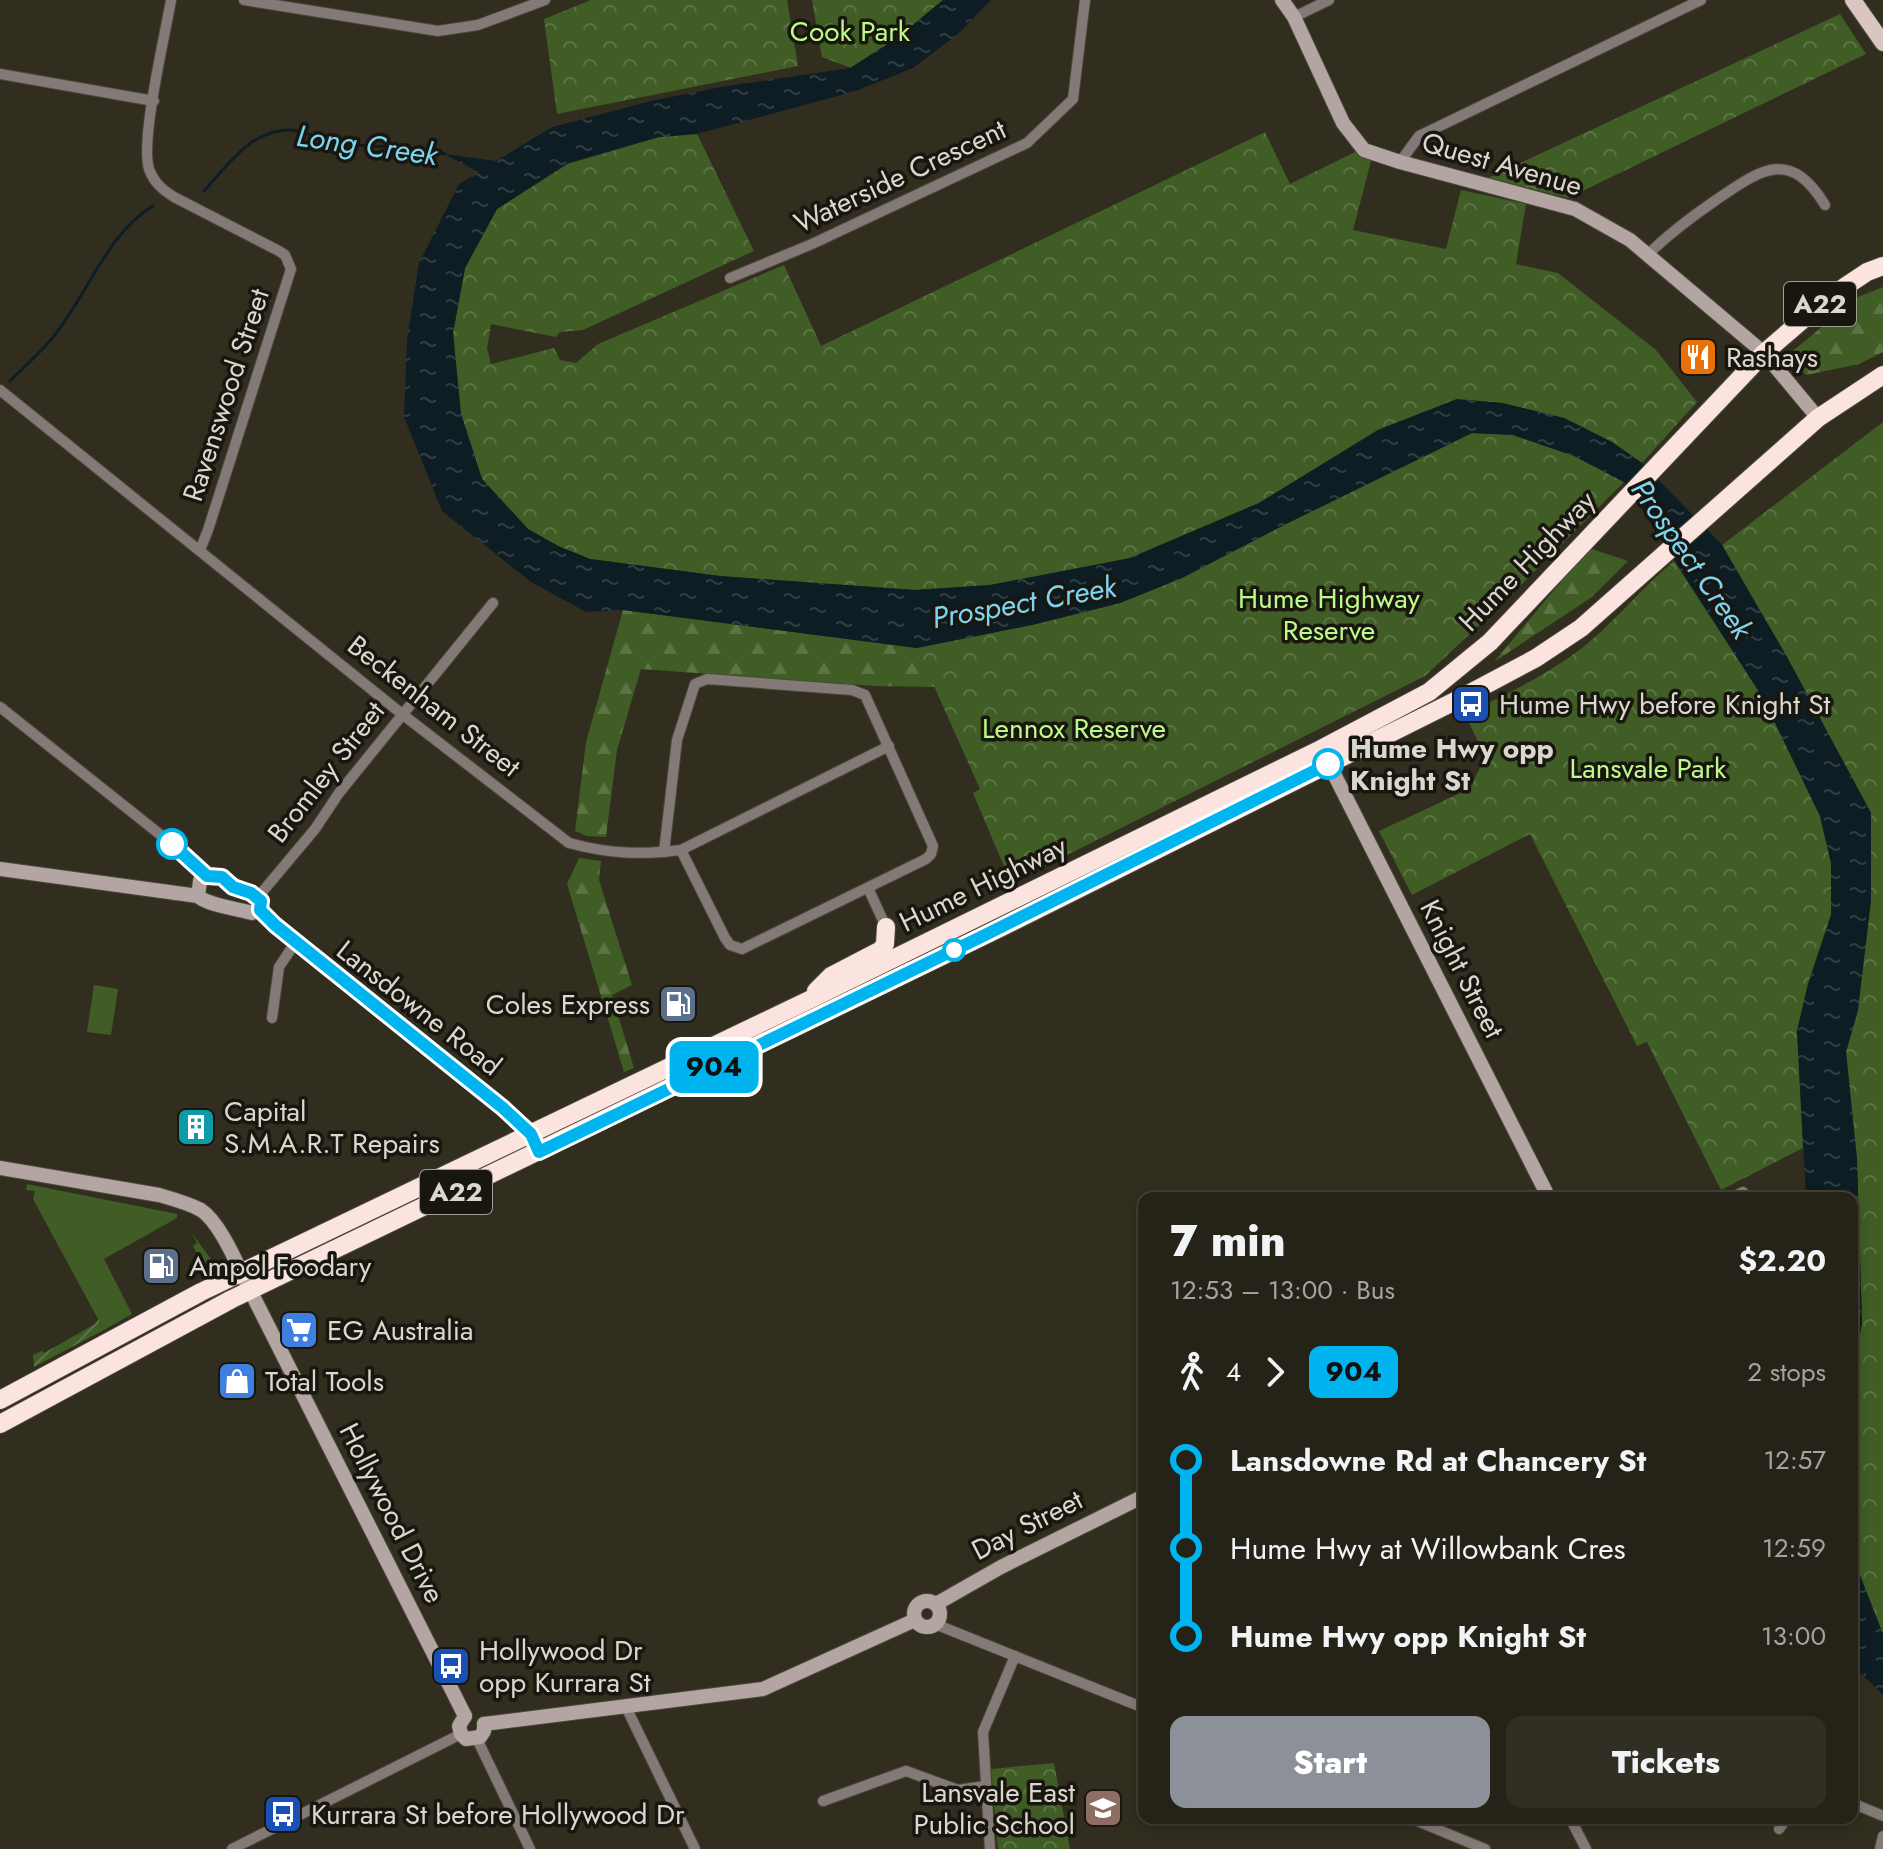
<!DOCTYPE html>
<html lang="en">
<head>
<meta charset="utf-8">
<style>
	:root { --surface:#252217; --page:#312f24; --text:#f1f3f6; --muted:#a3a4a1; --line:#423f36; --accent:#8c9099 }
	body { margin:0; font-family:Jost,sans-serif; background:var(--page); color:var(--text); height:100vh; display:flex; flex-direction:column; font-size:30px; white-space:nowrap }
	* { box-sizing:border-box; margin:0 }
	p { font-size:26px; color:var(--muted) }
	.icon { flex:none; width:44px; height:44px; fill:none; stroke:currentColor; stroke-width:2; stroke-linecap:round; stroke-linejoin:round }
	.map { position:relative; flex:1; overflow:hidden }
	.side { position:absolute; left:1138px; top:1192px; width:720px; height:632px; display:flex; flex-direction:column; background:var(--surface); border-radius:16px; box-shadow:0 4px 12px #0003,0 0 0 2px var(--line) }
	.side>* { flex:none }
	.badge { padding:0 16px; border-radius:12px; font-size:28px; line-height:52px }
	.map>.badge { position:absolute; translate:-50% -50%; box-shadow:0 0 0 4px #fff }
	.legs { display:flex; align-items:center; gap:12px; height:88px; padding:0 32px; font-size:26px }
	.legs p { margin-inline-start:auto }
	.headline { display:flex; align-items:center; justify-content:space-between; height:136px; padding:0 32px }
	h1 { font-size:44px; font-weight:800; line-height:60px }
	.button { display:flex; gap:16px; margin-top:auto; padding:16px 32px }
	.button a { flex:1; height:92px; border-radius:16px; background:var(--accent); color:#fff; font-size:32px; font-weight:800; line-height:92px; text-align:center }
	.button a+a { background:var(--page); color:var(--text) }
	ul { padding:0 32px; list-style:none }
	li { display:flex; align-items:center; gap:28px; height:88px; font-size:30px }
	li i { display:grid; place-items:center; width:12px; height:100%; margin:0 10px; background:currentColor }
	li i::after { content:''; width:20px; height:20px; margin:-10px; border:6px solid; border-radius:50%; background:var(--surface) }
	li p { margin-inline-start:auto }
	li:first-child i { background:linear-gradient(#0000 50%,currentColor 0) }
	li:last-child i { background:linear-gradient(currentColor 50%,#0000 0) }
	.map>svg:first-child { display:block }
	.grass { fill:#3f5d25 }
	.forest { fill:url(#forest-firs) }
	.park { fill:url(#park-crowns) }
	.garden { fill:url(#garden-furrows) }
	.water { fill:url(#water-ripples) }
	.lines { fill:none; stroke-linecap:round; stroke-linejoin:round }
	.stream { stroke:#0d1d23; stroke-width:3 }
	.street-casing { stroke:#4c493b; stroke-width:12 }
	.secondary-casing { stroke:#4c493b; stroke-width:16 }
	.primary-casing { stroke:#4c493b; stroke-width:18 }
	.highway-casing { stroke:#4c493b; stroke-width:20 }
	.street { stroke:#837a78; stroke-width:10 }
	.secondary { stroke:#b3a5a2; stroke-width:14 }
	.primary { stroke:#d9c6c2; stroke-width:16 }
	.highway { stroke:#fbe4e0; stroke-width:18 }
	.line-1-casing { stroke:#fff; stroke-width:18 }
	.line-1 { stroke:#00b5ef; stroke-width:12 }
	.stop-1-dot { fill:#fff; stroke:#00b5ef; stroke-width:4 }
	.labels { text-anchor:middle; dominant-baseline:central; stroke-width:7; stroke-linejoin:round; paint-order:stroke }
	.shield { fill:#18160f; stroke:#a09e95; stroke-width:2 }
	.shield-label { font-size:26px; font-weight:bold; fill:#dad8ce }
	.park-label { font-size:28px; fill:#bcfa8a; stroke:#18160f }
	.street-label { font-size:28px; fill:#dad8ce; stroke:#18160f }
	.poi-label { font-size:28px; fill:#dad8ce; stroke:#18160f; text-anchor:start }
	.stop-label { font-size:28px; font-weight:bold; fill:#dad8ce; stroke:#18160f; text-anchor:start }
	.water-label { font-size:30px; font-style:italic; fill:#7dd4f1; stroke:#18160f }
</style>
</head>
<body>
<div class="map">
<svg width="1883" height="1849" viewBox="0 0 1883 1849">
	<defs>
		<pattern id="forest-firs" width="22" height="20" patternUnits="userSpaceOnUse" patternTransform="scale(2)"><rect width="22" height="20" fill="#3f5d25"/><path d="M5 1l3.5 6h-7zM16 11l3.5 6h-7z" fill="#5a7443"/></pattern>
		<pattern id="park-crowns" width="20" height="18" patternUnits="userSpaceOnUse" patternTransform="scale(2)"><rect width="20" height="18" fill="#3f5d25"/><path d="M2 6a3 3 0 1 1 6 0M12 15a3 3 0 1 1 6 0" fill="none" stroke="#5a7443"/></pattern>
		<pattern id="garden-furrows" width="10" height="10" patternUnits="userSpaceOnUse" patternTransform="scale(2)"><rect width="10" height="10" fill="#3f5d25"/><path d="M-1 1l2-2M0 10L10 0M9 11l2-2" fill="none" stroke="#5a7443"/></pattern>
		<pattern id="water-ripples" width="26" height="14" patternUnits="userSpaceOnUse" patternTransform="scale(2)"><rect width="26" height="14" fill="#0d1d23"/><path d="M2 4q2-2 4 0t4 0M15 11q2-2 4 0t4 0" fill="none" stroke="#303d42"/></pattern>
	</defs>
	<rect width="100%" height="100%" fill="#312e1f"/>
	<g class="grass">
		<polygon points="94,985 118,989 111,1035 87,1032"/>
		<polygon points="27,1184 177,1214 177,1218 104,1259 132,1314 104,1330 33,1199 35,1191 26,1190"/>
		<polygon points="191,1232 213,1262 207,1272 193,1246 197,1243"/>
	</g>
	<g class="forest">
		<polygon points="1883,287 1883,352 1859,364 1806,375 1788,355 1858,297"/>
		<polygon points="1589,548 1628,561 1592,597 1494,662"/>
		<polygon points="623,610 917,648 1032,625 1101,668 934,687 875,686 641,669 617,750 606,837 587,836 575,831 586,742"/>
		<polygon points="579,858 601,861 599,880 632,985 612,995 634,1068 624,1072 567,884"/>
	</g>
	<g class="park">
		<polygon points="591,0 787,0 798,66 557,114 544,19"/>
		<polygon points="812,0 943,0 897,38 851,68 822,57"/>
		<polygon points="1840,14 1866,54 1568,198 1488,178"/>
		<polygon points="1265,132 1290,184 1359,150 1371,161 1353,230 1446,249 1461,190 1526,204 1516,264 1558,273 1656,350 1697,402 1642,463 1612,442 1564,418 1502,403 1457,399 1378,430 1259,503 1130,558 1063,573 990,585 915,590 720,576 590,559 558,546 528,529 482,479 461,414 453,333 465,268 497,209 568,164 659,137 697,134 754,251 583,330 560,332 556,337 491,324 487,348 491,364 554,348 560,360 576,363 598,344 784,265 821,346"/>
		<polygon points="1883,422 1883,1634 1852,1555 1852,1386 1862,1322 1857,1160 1846,1052 1858,1010 1871,813 1787,657 1722,545"/>
		<polygon points="1472,433 1513,435 1574,456 1624,482 1507,599 1425,676 1011,883 973,793 980,789 917,648 1032,625 1120,603 1182,578 1288,523"/>
		<path d="M 1674,561 L 1763,698 L 1820,816 L 1831,863 L 1831,915 L 1808,984 L 1797,1031 L 1803,1148 L 1721,1190 L 1647,1042 L 1637,1046 L 1530,834 L 1412,895 L 1379,831 L 1469,789 L 1482,764 L 1481,747 L 1465,715 C 1502,696 1541,678 1574,654 C 1611,627 1639,590 1674,561 Z"/>
		<polygon points="1054,1763 1070,1849 998,1849 991,1769"/>
	</g>
	<polygon class="garden" points="98,1319 104,1330 34,1367 33,1355 42,1351 44,1353 95,1324"/>
	<g class="water">
		<polygon points="943,0 991,0 958,34 913,68 856,91 697,134 659,137 568,163 497,209 465,268 453,333 461,414 482,479 528,529 558,546 590,559 720,576 915,590 990,585 1130,558 1259,503 1378,430 1457,399 1502,403 1564,418 1612,442 1642,463 1722,545 1787,657 1871,813 1871,901 1858,1010 1846,1052 1857,1160 1862,1322 1852,1386 1852,1198 1806,1198 1797,1031 1808,984 1831,915 1831,863 1820,816 1763,698 1624,482 1574,456 1513,435 1472,433 1288,523 1182,578 1120,603 1032,625 917,648 623,610 586,612 531,582 442,511 404,417 407,339 419,263 459,184 479,172 444,154 496,161 552,127 651,101 721,87 850,68 897,38"/>
		<polygon points="1852,1555 1883,1634 1883,1695 1852,1665"/>
	</g>
	<g class="lines">
		<g class="stream">
			<path d="M 204,191 C 228,165 252,128 292,130 C 308,131 324,142 340,144 C 376,147 410,147 445,154"/>
			<path d="M 10,381 C 28,363 48,346 62,325 C 91,285 110,232 153,206"/>
		</g>
		<defs>
			<g id="street">
				<path d="M 171,0 C 165,36 140,140 149,169 C 154,183 163,190 174,197 L 279,251 L 285,255 L 291,269 L 208,530 L 200,550"/>
				<polyline points="244,0 438,31 478,25 545,0"/>
				<polyline points="1294,17 1329,0"/>
				<polyline points="0,74 154,101"/>
				<polyline points="1400,162 1419,136 1701,0"/>
				<path d="M 1647,255 C 1669,234 1691,217 1716,200 C 1760,170 1790,147 1825,205"/>
				<polyline points="730,278 812,244 1027,143 1073,99 1085,0"/>
				<path d="M 0,390 L 402,714 L 569,843 C 609,854 641,855 681,850 L 889,746"/>
				<polyline points="0,707 172,844 207,876"/>
				<polyline points="664,852 677,740 695,684 707,679 852,690 865,695 933,846 931,854 926,859 742,949 730,945 725,938 681,850"/>
				<polyline points="868,888 886,927"/>
				<polyline points="258,897 315,829 339,793 493,603"/>
				<polyline points="272,1018 279,967 295,943"/>
				<polyline points="1731,1198 1743,1192"/>
				<polyline points="935,1624 1144,1708"/>
				<polyline points="626,1707 695,1849"/>
				<polyline points="477,1739 530,1849"/>
				<polyline points="823,1801 906,1771 958,1790 985,1786"/>
				<polyline points="1852,1803 1883,1816"/>
				<polyline points="1410,1818 1485,1849"/>
				<polyline points="1570,1818 1586,1849"/>
				<polyline points="1779,1829 1787,1818"/>
				<polyline points="232,1849 461,1734"/>
				<polyline points="990,1849 983,1732 1015,1656"/>
				<polyline points="1880,1849 1883,1836"/>
			</g>
			<g id="secondary">
				<polyline points="1282,0 1294,17 1343,123 1364,150 1400,162 1575,209 1630,240 1764,353 1818,418"/>
				<polyline points="1329,764 1549,1198"/>
				<polyline points="0,869 198,896"/>
				<path d="M 198,896 L 200,881 C 205,877 206,875 213,875 C 216,874 258,898 261,901 L 260,910"/>
				<path d="M 198,896 C 207,905 238,909 252,913 L 260,910"/>
				<polyline points="260,910 295,943 503,1108 523,1126 534,1141"/>
				<path d="M 0,1168 L 159,1195 C 173,1199 188,1203 201,1210 C 221,1223 239,1269 250,1290 L 465,1716"/>
				<circle cx="927" cy="1614" r="13"/>
				<polyline points="936,1604 1001,1567 1144,1496"/>
				<polyline points="465,1716 459,1726 461,1734 466,1739 480,1737 484,1731 484,1724"/>
				<polyline points="484,1724 763,1689 915,1620"/>
			</g>
			<polyline id="primary" points="1853,0 1883,43"/>
			<g id="highway">
				<polyline points="816,991 831,976 881,950 885,944 886,927"/>
				<polyline points="0,1400 201,1292 807,1001 1321,749 1429,692 1490,642 1764,353 1828,298 1867,272 1883,266"/>
				<polyline points="0,1424 232,1299 1002,927 1459,699 1536,658 1581,628 1818,418 1883,375"/>
			</g>
		</defs>
		<use href="#street" class="street-casing"/>
		<use href="#secondary" class="secondary-casing"/>
		<use href="#primary" class="primary-casing"/>
		<use href="#highway" class="highway-casing"/>
		<use href="#street" class="street"/>
		<use href="#secondary" class="secondary"/>
		<use href="#primary" class="primary"/>
		<use href="#highway" class="highway"/>
	</g>
	<g class="lines">
		<defs>
			<polyline id="line-1" points="172,844 207,876 222,877 233,887 251,893 261,901 260,910 275,925 503,1108 531,1134 539,1152 981,937 1328,764"/>
		</defs>
		<use href="#line-1" class="line-1-casing"/>
		<use href="#line-1" class="line-1"/>
	</g>
	<defs>
		<symbol id="restaurant-square" viewBox="-11 -11 22 22"><rect x="-9" y="-9" width="18" height="18" rx="4" fill="#e8710a" stroke="#18160f"/><path d="M-5-6h1v4h1v-4h1v4h1v-4h1v5L-1.5 .5V6h-2V.5L-5-1ZM5-6V6H3V1.5H1.5Q1.5-4 5-6Z" fill="#fff"/></symbol>
		<symbol id="bus-square" viewBox="-11 -11 22 22"><rect x="-9" y="-9" width="18" height="18" rx="4" fill="#1a4fb4" stroke="#18160f"/><path d="M-5-6H5V4H4V6H2V4H-2V6H-4V4H-5ZM-3.5-4V0h7V-4ZM-3.5 1.2v1.5H-2V1.2ZM2 1.2v1.5H3.5V1.2Z" fill="#fff"/></symbol>
		<symbol id="fuel-square" viewBox="-11 -11 22 22"><rect x="-9" y="-9" width="18" height="18" rx="4" fill="#5c6f8a" stroke="#18160f"/><path d="M-5.5-6h7V0h2V4h1.3V-2.5L3-4.5l.8-.8L6-3V5H2.5V1h-1V6h-7ZM-4.2-4.7v3.2H.2V-4.7Z" fill="#fff"/></symbol>
		<symbol id="building-square" viewBox="-11 -11 22 22"><rect x="-9" y="-9" width="18" height="18" rx="4" fill="#0f9aa8" stroke="#18160f"/><path d="M-4-6H4V6H1V3H-1V6H-4ZM-2.5-4.3h1.7v1.8h-1.7ZM.8-4.3h1.7v1.8H.8ZM-2.5-1h1.7V.8h-1.7ZM.8-1h1.7V.8H.8Z" fill="#fff"/></symbol>
		<symbol id="supermarket-square" viewBox="-11 -11 22 22"><rect x="-9" y="-9" width="18" height="18" rx="4" fill="#3f7fe0" stroke="#18160f"/><path d="M-6-5.5h2.5l.6 2H6L4.5 2H-2.5L-4.4-4H-6ZM-1.5 3.2a1.3 1.3 0 1 0 .1 0ZM3 3.2a1.3 1.3 0 1 0 .1 0Z" fill="#fff"/></symbol>
		<symbol id="shop-square" viewBox="-11 -11 22 22"><rect x="-9" y="-9" width="18" height="18" rx="4" fill="#3f7fe0" stroke="#18160f"/><path d="M-5-2.5h2.3a2.7 3.5 0 0 1 5.4 0H5L5.5 6h-11ZM-1.5-2.5h3a1.5 2.3 0 0 0-3 0Z" fill="#fff"/></symbol>
		<symbol id="school-square" viewBox="-11 -11 22 22"><rect x="-9" y="-9" width="18" height="18" rx="4" fill="#8d6e63" stroke="#18160f"/><path d="M0-5L7-2L0 1L-7-2ZM-4 1L0 2.5L4 1V4Q0 6-4 4Z" fill="#fff"/></symbol>
	</defs>
	<g fill-rule="evenodd">
		<use href="#restaurant-square" x="1676" y="335" width="44" height="44"/>
		<use href="#bus-square" x="1449" y="682" width="44" height="44"/>
		<use href="#fuel-square" x="656" y="982" width="44" height="44"/>
		<use href="#building-square" x="174" y="1105" width="44" height="44"/>
		<use href="#fuel-square" x="139" y="1244" width="44" height="44"/>
		<use href="#supermarket-square" x="277" y="1308" width="44" height="44"/>
		<use href="#shop-square" x="215" y="1359" width="44" height="44"/>
		<use href="#bus-square" x="429" y="1644" width="44" height="44"/>
		<use href="#school-square" x="1081" y="1786" width="44" height="44"/>
		<use href="#bus-square" x="261" y="1792" width="44" height="44"/>
	</g>
	<g class="stop-1-dot">
		<circle cx="1328" cy="764" r="14"/>
		<circle cx="172" cy="844" r="14"/>
		<circle cx="954" cy="950" r="10"/>
	</g>
	<g class="labels">
		<g class="shield">
			<rect x="1784" y="282" width="72" height="44" rx="6"/>
			<rect x="420" y="1170" width="72" height="44" rx="6"/>
		</g>
		<g class="shield-label">
			<text x="1820" y="304">A22</text>
			<text x="456" y="1192">A22</text>
		</g>
		<g class="park-label">
			<text x="850" y="31">Cook Park</text>
			<text x="1329" y="598">Hume Highway<tspan x="1329" dy="32">Reserve</tspan></text>
			<text x="1074" y="728">Lennox Reserve</text>
			<text x="1648" y="768">Lansvale Park</text>
		</g>
		<g class="street-label">
			<text transform="translate(1502 164) rotate(16)">Quest Avenue</text>
			<text transform="translate(900 176) rotate(-25)">Waterside Crescent</text>
			<text transform="translate(226 395) rotate(-72)">Ravenswood Street</text>
			<text transform="translate(1527 561) rotate(-46)">Hume Highway</text>
			<text transform="translate(434 706) rotate(38)">Beckenham Street</text>
			<text transform="translate(326 772) rotate(-52)">Bromley Street</text>
			<text transform="translate(983 884) rotate(-26)">Hume Highway</text>
			<text transform="translate(1462 969) rotate(63)">Knight Street</text>
			<text transform="translate(419 1008) rotate(38)">Lansdowne Road</text>
			<text transform="translate(392 1513) rotate(63)">Hollywood Drive</text>
			<text transform="translate(1027 1525) rotate(-27)">Day Street</text>
		</g>
		<g class="poi-label">
			<text x="1726" y="357">Rashays</text>
			<text x="1499" y="704">Hume Hwy before Knight St</text>
			<text x="650" y="1004" text-anchor="end">Coles Express</text>
			<text x="224" y="1111">Capital<tspan x="224" dy="32">S.M.A.R.T Repairs</tspan></text>
			<text x="189" y="1266">Ampol Foodary</text>
			<text x="327" y="1330">EG Australia</text>
			<text x="265" y="1381">Total Tools</text>
			<text x="479" y="1650">Hollywood Dr<tspan x="479" dy="32">opp Kurrara St</tspan></text>
			<text x="1075" y="1792" text-anchor="end">Lansvale East<tspan x="1075" dy="32">Public School</tspan></text>
			<text x="311" y="1814">Kurrara St before Hollywood Dr</text>
		</g>
		<g class="stop-label">
			<text x="1350" y="748">Hume Hwy opp<tspan x="1350" dy="32">Knight St</tspan></text>
		</g>
		<g class="water-label">
			<text transform="translate(367 145) rotate(8)">Long Creek</text>
			<text transform="translate(1692 559) rotate(55)">Prospect Creek</text>
			<text transform="translate(1024 602) rotate(-10)">Prospect Creek</text>
		</g>
	</g>
</svg>
<b class="badge" style="left:714px;top:1067px;background:#00b5ef;color:#111">904</b>
<section class="side">
<div class="headline"><div><h1>7 min</h1><p>12:53 – 13:00 · Bus</p></div><b>$2.20</b></div>
<div class="legs"><svg class="icon" aria-label="walk" viewBox="0 0 24 24"><circle cx="13" cy="4" r="2"/><path d="M13 8l-2 6 4 7M11 14l-3 7M7 12l3-4h3l4 4"/></svg>4<svg class="icon" aria-label="forward" viewBox="0 0 24 24"><path d="M9 5l7 7-7 7"/></svg><b class="badge" style="background:#00b5ef;color:#111">904</b><p>2 stops</p></div>
<ul>
<li><i style="color:#00b5ef"></i><b>Lansdowne Rd at Chancery St</b><p>12:57</p></li>
<li><i style="color:#00b5ef"></i><span>Hume Hwy at Willowbank Cres</span><p>12:59</p></li>
<li><i style="color:#00b5ef"></i><b>Hume Hwy opp Knight St</b><p>13:00</p></li>
</ul>
<div class="button"><a>Start</a><a>Tickets</a></div>
</section>
</div>
</body>
</html>
